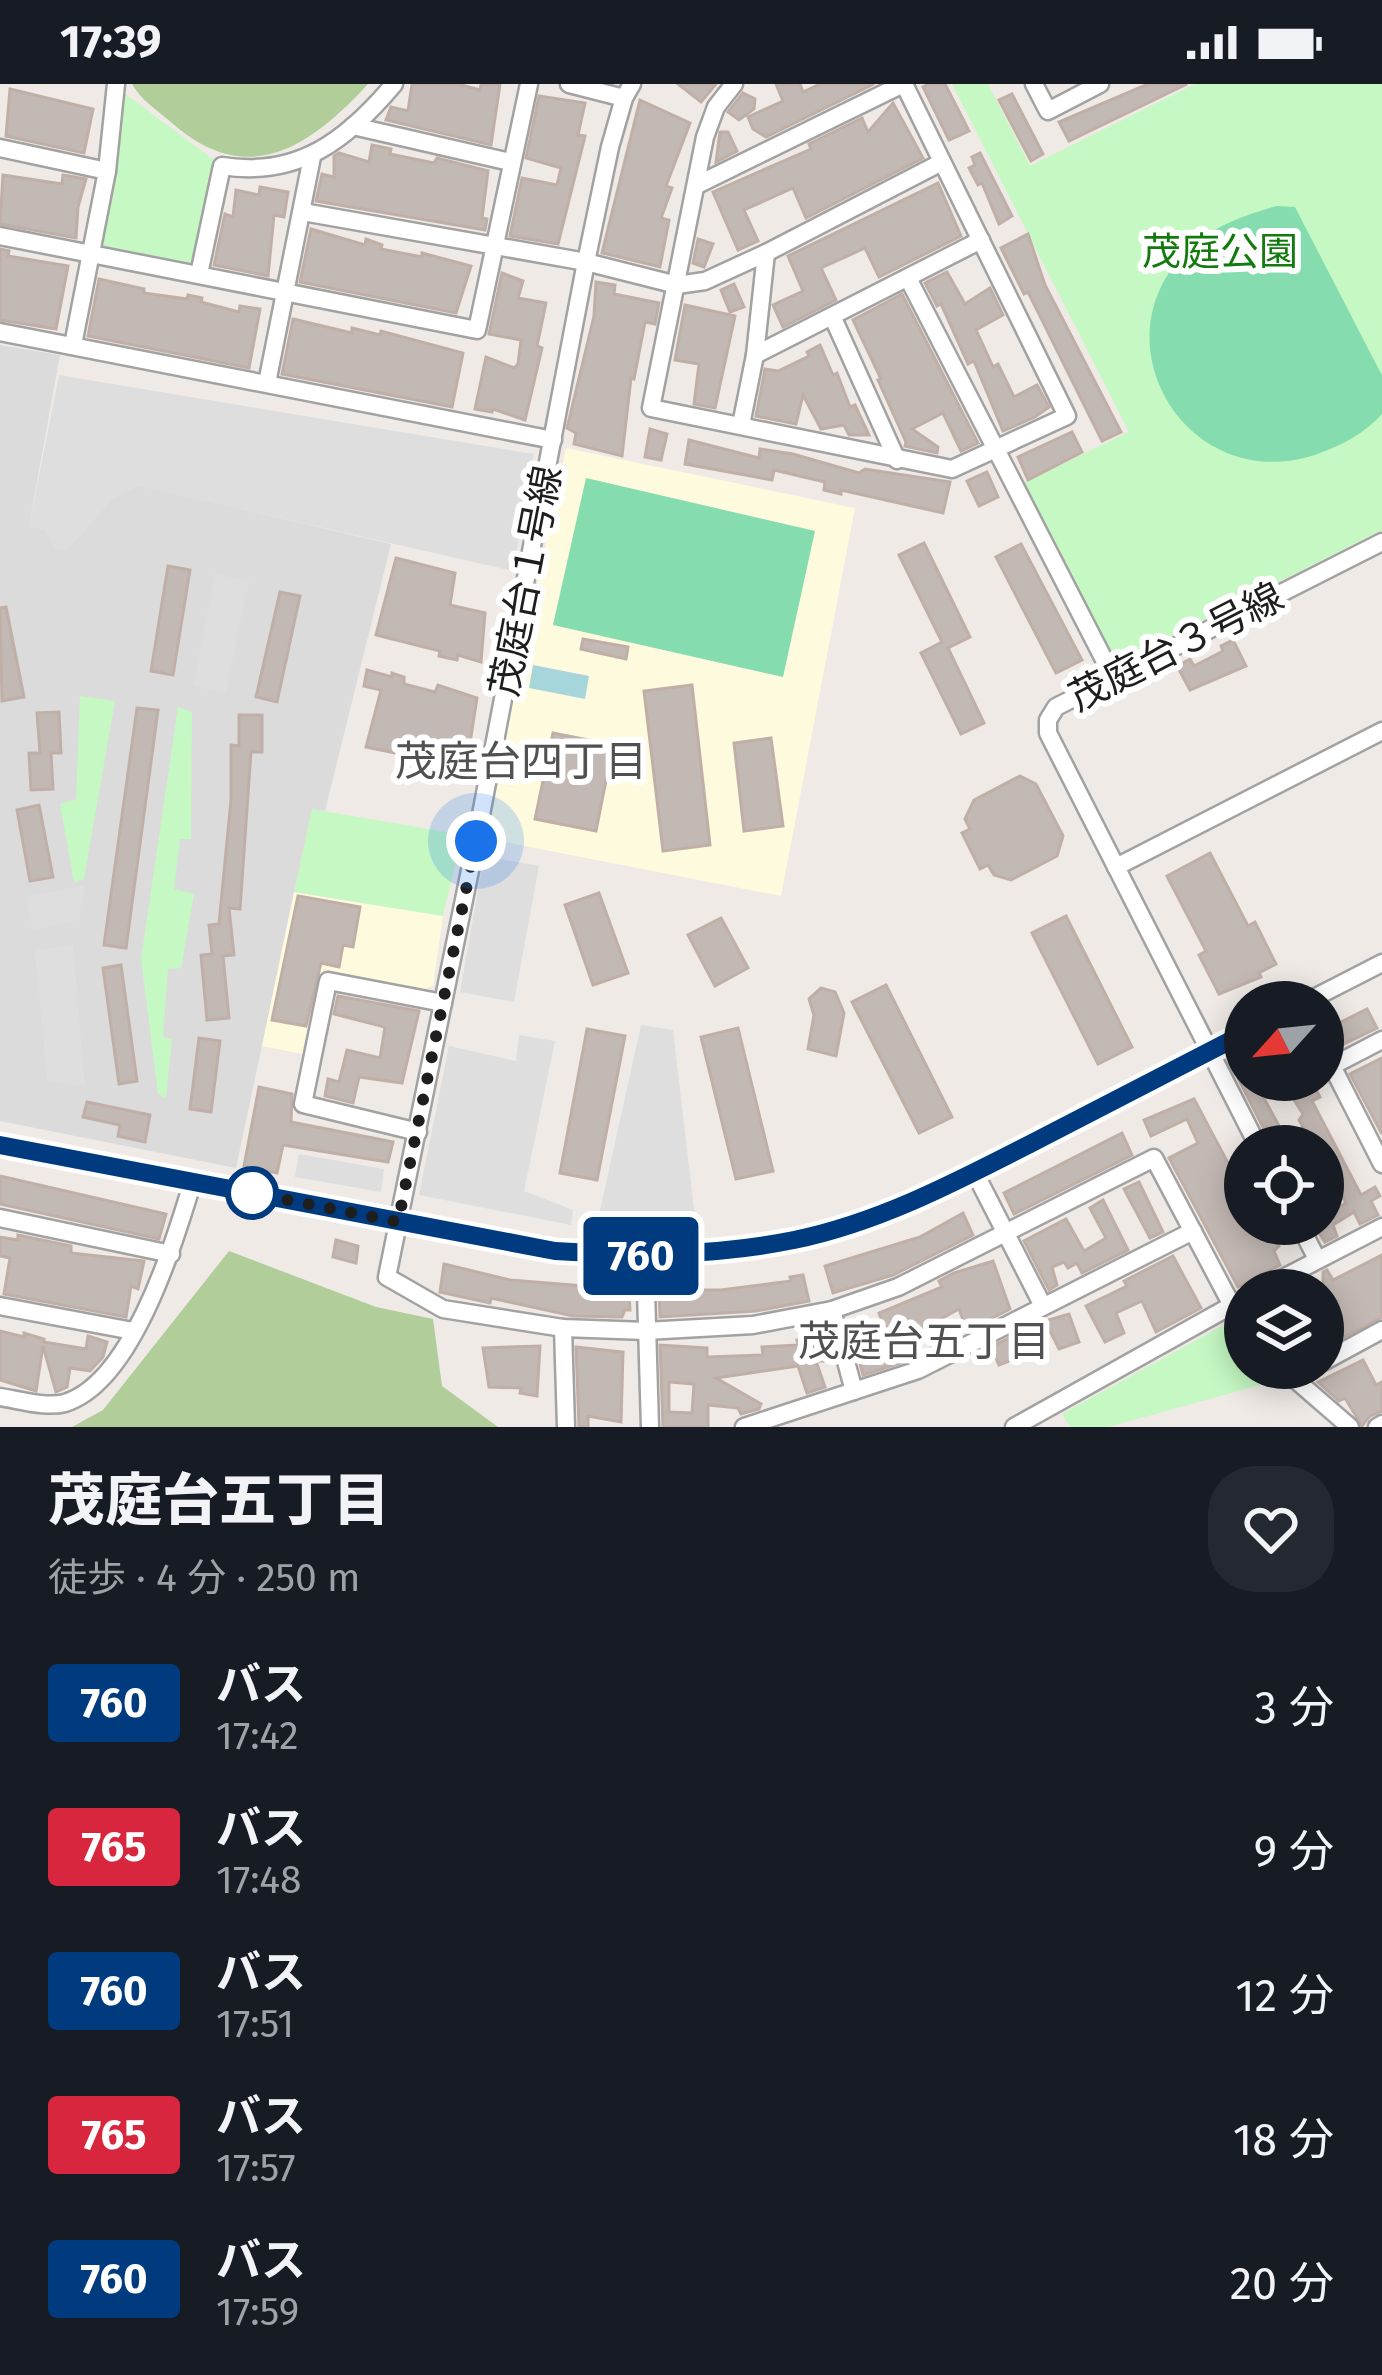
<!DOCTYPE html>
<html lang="ja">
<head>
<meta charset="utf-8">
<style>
	:root { --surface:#171b24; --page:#242831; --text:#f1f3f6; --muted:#9ea1a6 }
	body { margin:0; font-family:"Fira Sans","Noto Sans JP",sans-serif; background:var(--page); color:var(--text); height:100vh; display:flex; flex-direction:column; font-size:45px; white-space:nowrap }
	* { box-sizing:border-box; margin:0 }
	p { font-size:39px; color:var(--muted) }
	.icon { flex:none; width:66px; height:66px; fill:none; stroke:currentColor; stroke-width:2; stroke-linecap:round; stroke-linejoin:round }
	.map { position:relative; height:1343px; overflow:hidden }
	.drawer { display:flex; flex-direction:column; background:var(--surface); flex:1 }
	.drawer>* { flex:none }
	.badge { padding:0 24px; border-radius:9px; font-size:42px; line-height:78px }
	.needle { width:78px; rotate:243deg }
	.fabs { position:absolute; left:1224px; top:897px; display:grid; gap:24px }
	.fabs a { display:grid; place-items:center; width:120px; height:120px; border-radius:50%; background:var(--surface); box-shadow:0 6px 30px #0003; font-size:60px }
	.you { position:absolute; width:60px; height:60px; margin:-30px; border:9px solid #fff; border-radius:50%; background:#1a73e8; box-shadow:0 0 0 18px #1a73e833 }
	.map>.badge { position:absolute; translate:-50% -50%; box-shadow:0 0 0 6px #fff }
	.round { display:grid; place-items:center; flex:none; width:126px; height:126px; border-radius:48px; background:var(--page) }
	.summary { display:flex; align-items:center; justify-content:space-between; height:204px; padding:0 48px }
	h1 { font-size:57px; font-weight:800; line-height:90px }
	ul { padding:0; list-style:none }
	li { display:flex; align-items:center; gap:36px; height:144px; padding:0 48px }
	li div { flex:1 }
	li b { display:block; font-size:45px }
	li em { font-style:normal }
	li .badge { min-width:132px; font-weight:700; text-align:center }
	.status { display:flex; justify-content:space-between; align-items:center; height:84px; padding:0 60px; background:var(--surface); direction:ltr }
	.status svg { height:33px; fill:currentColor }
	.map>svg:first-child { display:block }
	.residential { fill:#dcdbdb }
	.education { fill:#fefade }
	.forest { fill:#b0cd9a }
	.park { fill:#c5f8c3 }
	.pitch { fill:#85dcaf }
	.parking { fill:#dedede }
	.water { fill:#a6d6db }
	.building { fill:#c3b9b4; stroke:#c0afa7; stroke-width:3; fill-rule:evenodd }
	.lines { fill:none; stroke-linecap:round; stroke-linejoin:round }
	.minor-casing { stroke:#a2a2a2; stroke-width:21 }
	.minor { stroke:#fff; stroke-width:16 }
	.line-casing { stroke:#fff; stroke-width:27 }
	.line { stroke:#003b80; stroke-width:18 }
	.walk { stroke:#1e1e1e; stroke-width:12; stroke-dasharray:0 21.6 }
	.stop-dot { fill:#fff; stroke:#003b80; stroke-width:6 }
	.labels { text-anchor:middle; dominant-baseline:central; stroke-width:12; stroke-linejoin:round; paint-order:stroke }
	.park-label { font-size:39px; fill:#137a0e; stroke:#fff }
	.street-label { font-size:39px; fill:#1e1e1e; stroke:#fff }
	.neighbourhood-label { font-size:42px; fill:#515151; stroke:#fff }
</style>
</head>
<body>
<div class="status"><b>17:39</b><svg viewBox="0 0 49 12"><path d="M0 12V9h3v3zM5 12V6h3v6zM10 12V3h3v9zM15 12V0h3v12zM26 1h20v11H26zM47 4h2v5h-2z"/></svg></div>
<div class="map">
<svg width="1382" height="1343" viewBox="0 0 1382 1343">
	<rect width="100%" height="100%" fill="#efeae5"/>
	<polygon class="residential" points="0,261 60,271 29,442 44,445 67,466 111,416 137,401 391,460 325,727 312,726 236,1084 0,1037"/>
	<g class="education">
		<polygon points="566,364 855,424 781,812 484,754"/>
		<polygon points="294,808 443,832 433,902 421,906 324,885 307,971 262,962"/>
	</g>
	<g class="forest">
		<path d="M 132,0 L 368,0 C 310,63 248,106 172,39 C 158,27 141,16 132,0 Z"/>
		<polygon points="229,1167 376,1223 433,1235 442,1302 498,1343 72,1343 103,1326"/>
	</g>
	<g class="park">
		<polygon points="952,0 988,0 1030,82 1195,0 1382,0 1382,446 1117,579 1021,400 1129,348"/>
		<polygon points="116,3 222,82 199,190 92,173"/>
		<polygon points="80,612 115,617 84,795 74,799 60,720 76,715"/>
		<polygon points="178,623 192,628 191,755 180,755 174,805 194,810 181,884 168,885 163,953 172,955 166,1014 158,1010 141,875"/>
		<polygon points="312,725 462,751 443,832 294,808"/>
		<polygon points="1231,1237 1245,1261 1245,1284 1272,1284 1271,1298 1108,1343 1070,1343 1062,1330"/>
	</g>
	<g class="pitch">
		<path d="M 1276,122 L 1295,123 L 1375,278 L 1382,291 L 1382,330 C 1365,349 1344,360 1320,369 C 1185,419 1084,245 1201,155 C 1224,138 1249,130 1276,122 Z"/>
		<polygon points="586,394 815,447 783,593 553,541"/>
	</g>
	<g class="parking">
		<polygon points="59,291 534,370 513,487 138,402 111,416 67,467 56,465 44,445 29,442"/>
		<polygon points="215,490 249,497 226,609 193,602"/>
		<polygon points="484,772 539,782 514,918 460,908"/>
		<polygon points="85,801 79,836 33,846 26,813"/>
		<polygon points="73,860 85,1003 47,997 35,867"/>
		<polygon points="641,941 673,946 695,1134 598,1136"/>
		<polygon points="519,951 555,957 524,1107 573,1126 571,1141 419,1111 449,962 516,977"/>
		<polygon points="299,1070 384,1085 381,1108 295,1093"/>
	</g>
	<polygon class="water" points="533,581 589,592 585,615 529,604"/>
	<g class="building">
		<polygon points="412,0 458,0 480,6 481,0 500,0 491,61 386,36 391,23 408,27"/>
		<polygon points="678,0 716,0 701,18"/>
		<polygon points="776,0 800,0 803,8 820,0 874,0 766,53 753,45 748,33 783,17"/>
		<polygon points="929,0 945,0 969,47 949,56 923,3"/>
		<polygon points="1148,0 1187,0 1069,57 1059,38"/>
		<polygon points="10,5 93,25 84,69 6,52"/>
		<polygon points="743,9 755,15 754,25 739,36 728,28"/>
		<polygon points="1012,10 1043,70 1031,77 999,16"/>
		<polygon points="539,12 585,19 578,51 585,52 558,160 510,152 522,94 557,101 561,84 526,74"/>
		<polygon points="640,16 690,39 666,102 672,104 661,134 669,136 660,183 602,169"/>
		<polygon points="893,19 923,74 806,134 793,104 744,126 758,157 738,166 713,108 811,65 809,60 862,34 868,48"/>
		<polygon points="720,48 728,48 737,67 716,78"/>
		<polygon points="372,61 391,65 390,70 434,79 437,74 488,87 482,134 487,135 485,146 316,117 322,90 334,93 334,72 339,69 369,78"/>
		<polygon points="980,69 1012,132 999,140 982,99 978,101 969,84 975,81 972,73"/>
		<polygon points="3,91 62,100 63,91 86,95 78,123 76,154 0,140"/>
		<polygon points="938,99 961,152 879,193 865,164 821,184 836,216 783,243 773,221 803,207 788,172"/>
		<polygon points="260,103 288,108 284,133 274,131 268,192 214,181 225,130 233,133 236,106 259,111"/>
		<polygon points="311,145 365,161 366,155 382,161 381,165 422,173 422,169 471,182 456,229 300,198"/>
		<polygon points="1028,150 1045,201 1121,348 1102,357 1028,208 1024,210 1001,164"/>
		<polygon points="698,155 713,160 704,183 693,179"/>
		<polygon points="0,165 9,167 8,172 68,182 56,245 0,236"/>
		<polygon points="947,188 965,220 990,204 1003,231 976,246 993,283 998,280 1014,313 1037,301 1049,323 1035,333 1003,347 974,277 968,280 941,220 937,222 925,199"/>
		<polygon points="502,189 523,197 518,214 546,219 537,262 542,264 525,336 493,325 492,328 475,325 486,273 514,284 518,280 521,256 489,250"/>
		<polygon points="99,195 144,205 144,209 187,215 188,211 202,214 201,218 239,228 240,222 260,225 249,284 88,252"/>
		<polygon points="596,198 615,201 614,210 659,219 655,240 645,238 634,295 631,294 622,372 574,360 576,349 567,344 594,232"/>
		<polygon points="734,200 744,223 730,228 721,206"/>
		<polygon points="902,210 978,359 961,367 943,329 912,345 938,363 937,369 905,362 906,358 878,296 881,295 853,236"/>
		<polygon points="685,221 735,232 715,324 694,320 699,280 675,276"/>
		<polygon points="293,235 352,249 352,244 380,251 381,247 463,269 452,323 282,290"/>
		<polygon points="820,261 833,291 837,289 850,323 855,321 869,351 849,351 844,341 821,345 803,311 796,340 756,332 765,285 778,287 809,272 807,268"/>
		<polygon points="650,345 667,350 661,376 645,373"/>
		<polygon points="1072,348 1082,368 1028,396 1018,373"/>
		<polygon points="689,356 759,374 760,365 793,370 859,389 865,385 950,398 943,429 841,406 841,410 824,406 825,398 774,386 772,396 685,380"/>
		<polygon points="987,388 998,413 979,422 967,397"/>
		<polygon points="924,459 970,553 948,564 984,639 961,650 921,569 942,558 899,471"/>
		<polygon points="1021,460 1082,576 1056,589 996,473"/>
		<polygon points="396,474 455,489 450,521 485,529 481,578 458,571 457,576 439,572 440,567 376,551"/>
		<polygon points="168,482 190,486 173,591 151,587"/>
		<polygon points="280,508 300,512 277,618 256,613"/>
		<polygon points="6,523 24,613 2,617 0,524"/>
		<polygon points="583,555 628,563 626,575 581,565"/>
		<polygon points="1233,556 1246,582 1190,606 1177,582 1190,575 1194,582 1223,567 1221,562"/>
		<polygon points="367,586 392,593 392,589 404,593 404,600 435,608 438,601 477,614 464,697 429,691 435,660 403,654 400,670 366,663 381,606 364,602"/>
		<polygon points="692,601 710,761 663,767 644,607"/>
		<polygon points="137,624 158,626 126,864 104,861"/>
		<polygon points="59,628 61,669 51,669 53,705 31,706 29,669 40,669 37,629"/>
		<polygon points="239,631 262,631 262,668 251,668 240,825 229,824 234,871 223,872 229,934 207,936 201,871 212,870 209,841 219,840 231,716 231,661 239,662"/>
		<polygon points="553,649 613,661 596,747 535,735"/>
		<polygon points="771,654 783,742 744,747 734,659"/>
		<polygon points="1020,692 1036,700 1063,752 1057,772 1011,796 994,791 988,781 980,785 962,749 970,745 965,735 974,716"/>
		<polygon points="39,721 53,793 30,797 17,726"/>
		<polygon points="1210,769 1248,842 1255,838 1276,880 1259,889 1261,893 1219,910 1199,871 1206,867 1167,792"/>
		<polygon points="599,809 628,889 593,901 565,821"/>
		<polygon points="298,812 360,823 353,863 343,861 339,883 321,879 306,942 272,936"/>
		<polygon points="1066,832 1132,963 1098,980 1032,849"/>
		<polygon points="721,834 748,884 715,902 688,851"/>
		<polygon points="121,881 137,997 119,1000 103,884"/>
		<polygon points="886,901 952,1033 919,1049 852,918"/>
		<polygon points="821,904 835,908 844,929 836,972 808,965 814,931 809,915"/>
		<polygon points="338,912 419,927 402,999 359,993 353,1019 325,1012 328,995 339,998 347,966 380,974 385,943 334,930"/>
		<polygon points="1367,925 1377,944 1323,970 1323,947"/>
		<polygon points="738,944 773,1087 736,1095 701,953"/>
		<polygon points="587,945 625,952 597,1096 560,1089"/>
		<polygon points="199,954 220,957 211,1028 190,1025"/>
		<polygon points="1382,974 1382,1050 1350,990"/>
		<polygon points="1239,996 1262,996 1266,1004 1260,1007 1290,1062 1278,1062 1267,1043 1264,1045"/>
		<polygon points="1301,996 1311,996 1320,1013 1312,1017 1361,1111 1375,1103 1380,1112 1371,1117 1378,1131 1360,1140 1354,1128 1333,1141 1337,1152 1325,1158 1313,1140 1323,1140 1323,1132 1346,1119 1323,1074 1323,1062 1314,1062 1299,1036 1303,1030 1287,1005"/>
		<polygon points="259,1003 292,1010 291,1038 393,1058 388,1078 283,1061 277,1089 244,1082"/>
		<polygon points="1194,1015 1245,1111 1245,1140 1258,1140 1266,1157 1274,1152 1279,1162 1274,1167 1280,1181 1238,1203 1169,1074 1198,1059 1187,1035 1151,1052 1144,1036"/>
		<polygon points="87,1018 150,1031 145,1058 118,1052 120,1041 83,1033"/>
		<polygon points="1122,1049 1132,1071 1014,1130 1004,1109"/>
		<polygon points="0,1092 166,1130 159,1155 0,1120"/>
		<polygon points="1139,1098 1163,1148 1150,1154 1124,1105"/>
		<polygon points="1103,1116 1128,1166 1082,1189 1077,1179 1068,1184 1064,1178 1052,1183 1057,1201 1049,1206 1024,1157 1066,1135 1084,1167 1106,1154 1090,1124"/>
		<polygon points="963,1129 973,1151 893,1191 833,1209 825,1182 920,1153"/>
		<polygon points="18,1151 71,1162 71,1169 144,1177 138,1205 131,1202 126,1233 4,1210 10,1174 0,1172 0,1153 18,1156"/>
		<polygon points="336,1156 358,1162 356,1179 333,1173"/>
		<polygon points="1382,1171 1382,1233 1323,1264 1323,1188 1327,1186 1333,1196"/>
		<polygon points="1173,1172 1201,1224 1156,1248 1142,1217 1116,1229 1124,1249 1105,1258 1086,1222 1127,1202 1124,1197"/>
		<polygon points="993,1177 1010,1225 967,1247 959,1225 937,1237 947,1257 933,1264 924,1246 902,1254 912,1275 863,1291 859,1276 894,1271 879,1229 942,1203 939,1197 954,1189"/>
		<polygon points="444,1180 510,1196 621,1205 621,1209 629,1210 630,1226 625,1226 622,1233 573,1232 491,1214 490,1219 440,1208"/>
		<polygon points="803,1191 809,1217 756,1227 660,1233 659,1206 721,1206 791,1197 790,1193"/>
		<polygon points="1069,1230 1079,1258 1059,1265 1045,1237"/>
		<polygon points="1025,1246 1034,1267 999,1281 991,1263"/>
		<polygon points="0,1247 24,1253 24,1249 44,1255 44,1258 86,1265 88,1252 107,1258 103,1273 90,1287 70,1284 67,1303 56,1308 43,1262 36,1307 0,1296"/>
		<path d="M 811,1254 L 813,1265 L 822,1265 L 825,1277 L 816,1277 L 825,1303 L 807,1309 L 798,1282 L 716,1294 L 761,1320 L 759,1325 L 741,1330 L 738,1324 L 708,1321 L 708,1343 L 663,1343 L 660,1261 L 707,1264 L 707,1273 L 763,1271 L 762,1263 L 798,1261 L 797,1256 ZM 669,1298 L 694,1300 L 692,1329 L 669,1328 Z"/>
		<polygon points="540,1262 537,1312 520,1309 521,1304 489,1303 483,1264"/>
		<polygon points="576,1263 623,1268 621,1338 588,1332 588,1343 579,1343"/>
		<polygon points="1363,1276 1376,1301 1382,1298 1382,1327 1370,1332 1362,1342 1345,1314 1339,1317 1318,1298"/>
	</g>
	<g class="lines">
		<defs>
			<g id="minor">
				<polyline points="569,0 624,14"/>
				<polyline points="632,0 624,14 610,63 586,178 476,757 387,1193 443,1225 563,1244 646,1247 753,1241 832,1226 898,1203 1154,1074 1245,1246"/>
				<polyline points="734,0 716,23 705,53 651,324 952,385 1067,332 904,0"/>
				<polyline points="1034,0 1048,27 1100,0"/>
				<polyline points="353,42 510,78"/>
				<polyline points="0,64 107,87"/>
				<polyline points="697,101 903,0"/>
				<polyline points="303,128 586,178 677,201 705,197 766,169 942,78"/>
				<polyline points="0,152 477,246 529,0"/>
				<path d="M 199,190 L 222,82 C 298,94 347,56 394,0"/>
				<polyline points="909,196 1113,593"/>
				<polyline points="833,234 897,376"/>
				<polyline points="0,248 553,356"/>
				<polyline points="73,261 107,87 116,0"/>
				<polyline points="755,271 981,156"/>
				<polyline points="267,299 312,73"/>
				<polyline points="741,341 755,271 766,169"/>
				<polyline points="1116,783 1382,647"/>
				<polyline points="1306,918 1382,879"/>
				<polyline points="1382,956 1332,982 1382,1080"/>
				<polyline points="418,1048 303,1020 328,897 443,919"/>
				<path d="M 0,1061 L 555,1167 C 636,1172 714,1171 794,1156 C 881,1138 962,1095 1040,1055 C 1108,1019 1177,984 1245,949"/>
				<polyline points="1258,1062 1048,649 1048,636 1056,623 1382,458"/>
				<polyline points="975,1089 1043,1222"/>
				<polyline points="0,1134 171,1170"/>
				<polyline points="1299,1140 1317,1175"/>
				<polyline points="645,1173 650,1343"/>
				<polyline points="1260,1206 1382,1143"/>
				<polyline points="0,1222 133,1247"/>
				<polyline points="832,1226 854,1307"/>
				<polyline points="563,1244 566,1343"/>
				<polyline points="1323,1278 1382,1246"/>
				<polyline points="1282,1284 1350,1343"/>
				<path d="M 0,1313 C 19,1316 46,1324 65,1319 C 133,1298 174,1158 193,1097"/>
				<polyline points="744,1343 918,1286 1193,1147"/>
				<polyline points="1014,1343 1245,1214"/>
				<polyline points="1377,1343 1382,1340"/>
			</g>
		</defs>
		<use href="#minor" class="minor-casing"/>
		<use href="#minor" class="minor"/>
	</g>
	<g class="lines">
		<defs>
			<path id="line" d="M 0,1061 L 555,1167 C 636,1172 714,1172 794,1156 C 878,1139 956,1098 1032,1059 C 1103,1023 1174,985 1245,949"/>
		</defs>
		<use href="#line" class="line-casing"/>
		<use href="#line" class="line"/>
		<polyline class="walk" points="252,1109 238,1106 398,1138 476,757"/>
	</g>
	<circle class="stop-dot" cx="252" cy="1109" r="24"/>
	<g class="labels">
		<g class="park-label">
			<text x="1220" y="168">茂庭公園</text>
		</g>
		<g class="street-label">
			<text transform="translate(526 497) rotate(-79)">茂庭台１号線</text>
			<text transform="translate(1176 563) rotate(-27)">茂庭台３号線</text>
		</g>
		<g class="neighbourhood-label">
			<text x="521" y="678">茂庭台四丁目</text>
			<text x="924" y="1258">茂庭台五丁目</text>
		</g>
	</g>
</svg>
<div class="fabs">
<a><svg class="needle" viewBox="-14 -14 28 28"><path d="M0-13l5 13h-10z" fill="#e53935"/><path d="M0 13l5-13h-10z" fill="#9ea1a6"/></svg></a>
<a><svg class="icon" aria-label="locate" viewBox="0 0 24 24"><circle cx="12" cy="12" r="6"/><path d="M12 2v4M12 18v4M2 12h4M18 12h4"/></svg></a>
<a><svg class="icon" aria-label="layers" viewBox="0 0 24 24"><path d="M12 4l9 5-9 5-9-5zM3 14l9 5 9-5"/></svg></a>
</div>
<div class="you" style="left:476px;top:757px"></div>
<b class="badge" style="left:641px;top:1172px;background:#003b80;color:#fff">760</b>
</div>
<section class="drawer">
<div class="summary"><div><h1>茂庭台五丁目</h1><p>徒歩 · 4 分 · 250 m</p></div><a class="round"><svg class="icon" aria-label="heart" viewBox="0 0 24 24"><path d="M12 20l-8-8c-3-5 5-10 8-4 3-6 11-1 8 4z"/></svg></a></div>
<ul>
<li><span class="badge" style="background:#003b80;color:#fff">760</span><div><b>バス</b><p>17:42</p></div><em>3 分</em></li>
<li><span class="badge" style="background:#d7263d;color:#fff">765</span><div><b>バス</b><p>17:48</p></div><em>9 分</em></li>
<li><span class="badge" style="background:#003b80;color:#fff">760</span><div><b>バス</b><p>17:51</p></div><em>12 分</em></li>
<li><span class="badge" style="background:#d7263d;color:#fff">765</span><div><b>バス</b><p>17:57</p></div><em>18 分</em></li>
<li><span class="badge" style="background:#003b80;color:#fff">760</span><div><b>バス</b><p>17:59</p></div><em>20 分</em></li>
</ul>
</section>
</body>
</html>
